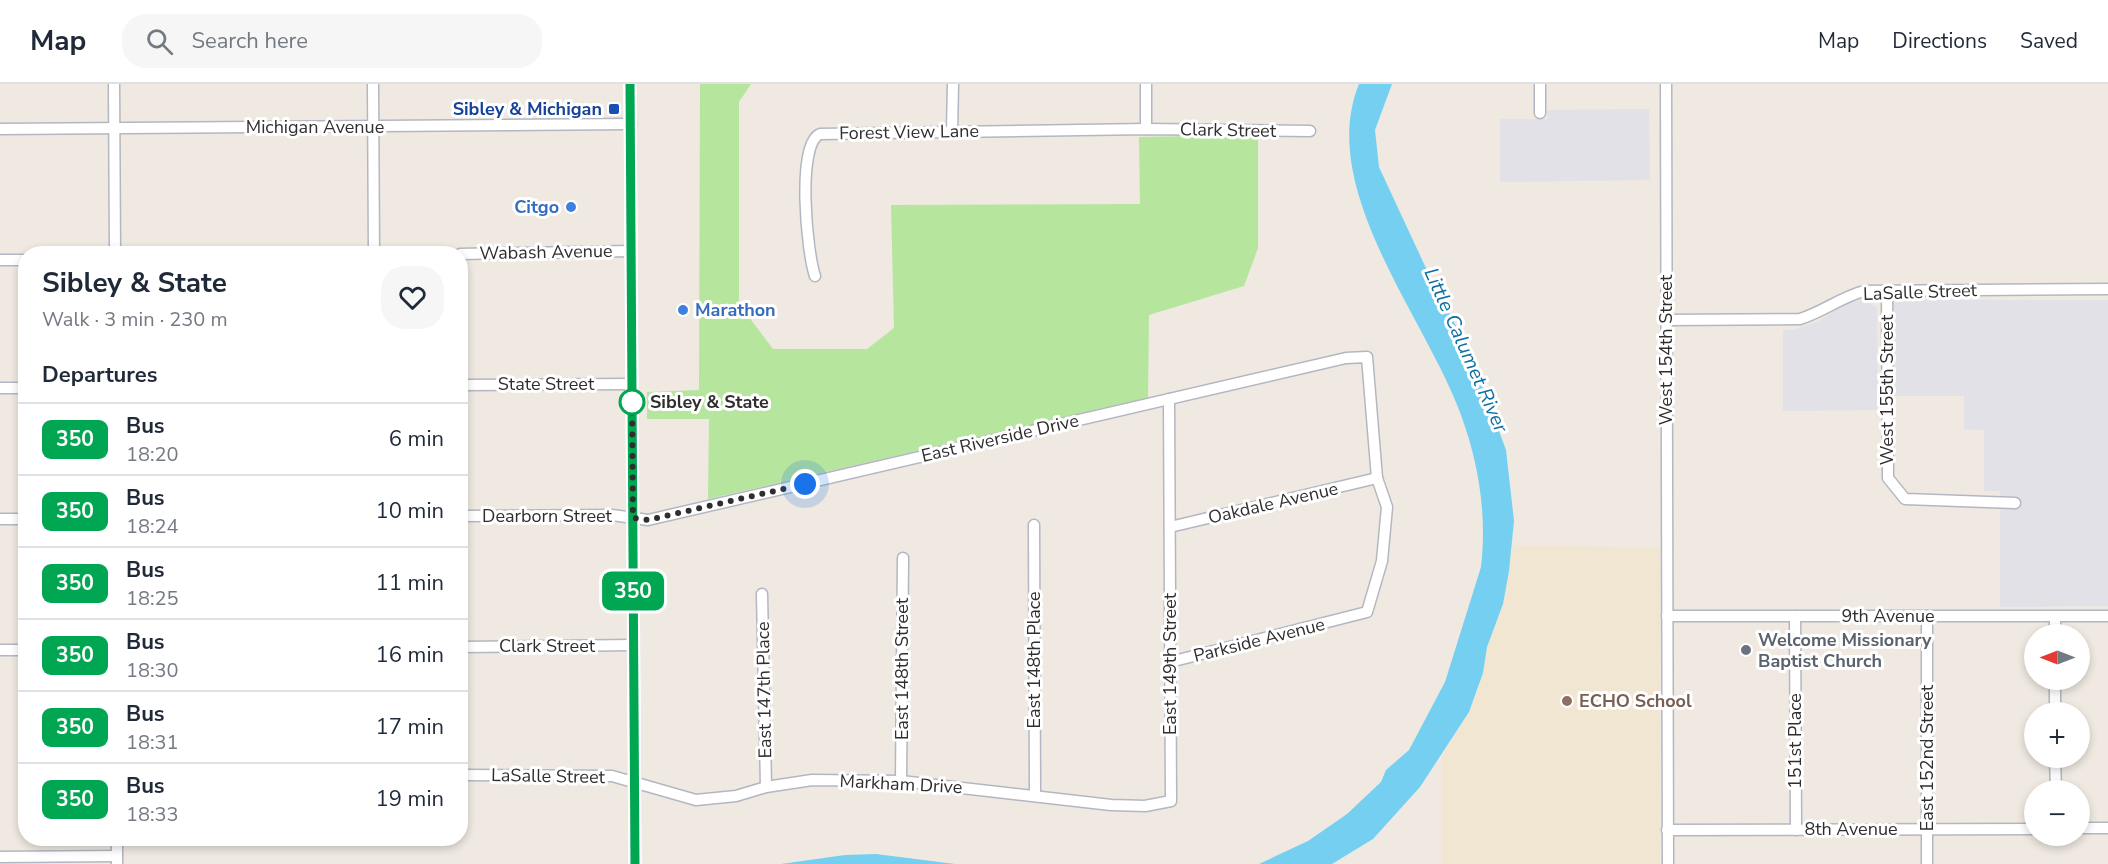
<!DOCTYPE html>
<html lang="en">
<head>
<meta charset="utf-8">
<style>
	:root { --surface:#fff; --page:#f6f6f7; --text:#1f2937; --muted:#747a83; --line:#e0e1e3 }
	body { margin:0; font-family:"Nunito Sans",sans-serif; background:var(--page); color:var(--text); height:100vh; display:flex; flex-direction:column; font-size:22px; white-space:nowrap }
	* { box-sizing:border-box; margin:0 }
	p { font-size:20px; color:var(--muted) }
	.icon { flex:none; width:33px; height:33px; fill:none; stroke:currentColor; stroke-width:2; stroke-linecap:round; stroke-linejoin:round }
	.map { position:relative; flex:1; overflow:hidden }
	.side { position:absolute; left:18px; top:162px; width:450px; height:600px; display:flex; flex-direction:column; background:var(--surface); border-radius:24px; box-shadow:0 3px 9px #0003 }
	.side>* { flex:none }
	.badge { padding:0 12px; border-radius:9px; font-size:21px; line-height:39px }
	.needle { width:39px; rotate:270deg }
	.buttons { position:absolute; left:2024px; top:540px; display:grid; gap:12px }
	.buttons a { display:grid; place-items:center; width:66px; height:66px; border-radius:50%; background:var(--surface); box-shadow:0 3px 9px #0003; font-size:30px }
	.you { position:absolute; width:30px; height:30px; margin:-15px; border:4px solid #fff; border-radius:50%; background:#1a73e8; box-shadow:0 0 0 9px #1a73e833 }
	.map>.badge { position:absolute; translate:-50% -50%; box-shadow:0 0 0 3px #fff }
	h2 { padding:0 24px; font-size:22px; line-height:54px }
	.round { display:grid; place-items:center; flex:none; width:63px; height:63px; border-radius:24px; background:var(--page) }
	.summary { display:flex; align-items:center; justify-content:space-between; height:102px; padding:0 24px }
	h1 { font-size:28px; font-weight:700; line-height:45px }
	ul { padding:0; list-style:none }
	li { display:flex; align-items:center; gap:18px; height:72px; padding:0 24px; border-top:2px solid var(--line) }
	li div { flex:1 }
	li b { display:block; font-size:22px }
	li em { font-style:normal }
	li .badge { min-width:66px; font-weight:700; text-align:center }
	header { display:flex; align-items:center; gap:36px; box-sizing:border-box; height:84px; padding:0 30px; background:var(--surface); border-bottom:2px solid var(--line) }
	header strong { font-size:28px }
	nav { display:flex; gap:33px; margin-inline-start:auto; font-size:21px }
	.search { width:420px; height:54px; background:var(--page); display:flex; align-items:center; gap:15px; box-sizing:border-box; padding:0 21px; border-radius:24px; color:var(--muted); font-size:22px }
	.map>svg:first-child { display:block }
	.industrial { fill:#e3e1e8 }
	.education { fill:#f0e6d1 }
	.green { fill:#b6e59e }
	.water { fill:#75cff0 }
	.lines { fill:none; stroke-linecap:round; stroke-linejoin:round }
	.minor-casing { stroke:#b4b7c1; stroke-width:13 }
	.major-casing { stroke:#c9c9c9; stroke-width:14 }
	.minor { stroke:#fff; stroke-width:10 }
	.major { stroke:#f2d163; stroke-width:12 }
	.line-casing { stroke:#fff; stroke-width:14 }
	.line { stroke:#00a651; stroke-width:9 }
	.walk { stroke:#2e2e2e; stroke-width:6; stroke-dasharray:0 10.8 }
	.transit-dot { fill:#1a4fb4; stroke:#fff; stroke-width:2 }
	.shop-dot { fill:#3f7fe0; stroke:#fff; stroke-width:2 }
	.stop-dot { fill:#fff; stroke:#00a651; stroke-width:3 }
	.worship-dot { fill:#6b7280; stroke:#fff; stroke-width:2 }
	.education-dot { fill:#8d6e63; stroke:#fff; stroke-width:2 }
	.labels { text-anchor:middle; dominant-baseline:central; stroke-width:6; stroke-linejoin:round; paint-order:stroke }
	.transit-label { font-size:18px; font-weight:bold; fill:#164399; stroke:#fff; text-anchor:end }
	.street-label { font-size:18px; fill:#2e2e2e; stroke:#fff }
	.shop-label { font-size:18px; font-weight:bold; fill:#366cbe; stroke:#fff; text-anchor:end }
	.stop-label { font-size:18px; font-weight:bold; fill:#2e2e2e; stroke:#fff; text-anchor:start }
	.worship-label { font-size:18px; font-weight:bold; fill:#5b616d; stroke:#fff; text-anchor:start }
	.education-label { font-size:18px; font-weight:bold; fill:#785e54; stroke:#fff; text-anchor:start }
	.water-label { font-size:20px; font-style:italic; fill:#0d6fa3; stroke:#fff }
</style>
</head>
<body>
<header>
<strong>Map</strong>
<div class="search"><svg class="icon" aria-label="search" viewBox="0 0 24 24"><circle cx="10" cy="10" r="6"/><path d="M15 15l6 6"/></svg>Search here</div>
<nav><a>Map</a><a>Directions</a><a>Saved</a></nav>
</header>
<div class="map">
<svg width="2108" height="780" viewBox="0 0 2108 780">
	<rect width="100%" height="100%" fill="#efe9e1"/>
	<g class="industrial">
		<polygon points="1649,25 1650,96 1500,98 1500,35 1547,35 1547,26"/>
		<polygon points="1863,215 1877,223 1878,326 1783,327 1783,246 1793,246 1819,237 1841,222"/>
		<polygon points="1893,216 2108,216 2108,522 2000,523 2000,407 1984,407 1984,346 1964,345 1964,312 1893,312"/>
	</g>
	<polygon class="education" points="1513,461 1660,464 1660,780 1441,780 1442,673 1469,628 1478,607 1487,563 1503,520"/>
	<polygon class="green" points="700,0 751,0 739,18 739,220 773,265 867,265 894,244 891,121 1140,120 1139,53 1258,51 1258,164 1244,202 1149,231 1148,314 708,415 709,335 647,335 647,308 699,306"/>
	<g class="water">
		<path d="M 1359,0 L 1392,0 L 1375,46 L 1379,83 L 1425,182 L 1471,271 L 1506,366 L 1514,437 L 1509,487 L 1503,520 L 1487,563 L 1483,589 L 1469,628 L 1420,703 L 1373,755 L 1332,780 L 1259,780 L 1308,757 L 1347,730 L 1381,698 L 1386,686 L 1409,666 L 1445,598 L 1481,483 C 1487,431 1479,380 1461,331 C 1427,236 1316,105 1359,0 Z"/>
		<polygon points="876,770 955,780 781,780 845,771"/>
	</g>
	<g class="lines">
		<defs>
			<g id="minor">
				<polyline points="114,0 115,170"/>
				<polyline points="373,0 374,170"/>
				<polyline points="1540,0 1540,29"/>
				<polyline points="1666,0 1668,780"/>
				<polyline points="0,45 631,40"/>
				<polyline points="1146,45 1146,0"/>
				<polyline points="952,47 953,0"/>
				<polyline points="460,170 631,167"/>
				<polyline points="0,176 26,176"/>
				<path d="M 815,192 C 807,169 796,60 820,50 L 1146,45 L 1310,47"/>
				<polyline points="1887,206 1888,394 1905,415 2015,419"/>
				<path d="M 1666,236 L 1800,235 C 1823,228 1841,213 1864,207 L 2108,205"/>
				<polyline points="460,301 632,300"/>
				<polyline points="0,304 26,304"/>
				<polyline points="460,432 612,431 648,436 1346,274 1367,273 1377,394 1387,423 1382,477 1367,528 1170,578"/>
				<polyline points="0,435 26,435"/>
				<polyline points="1034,441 1035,710"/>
				<polyline points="1170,443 1377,394"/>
				<polyline points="762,510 766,703"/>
				<polyline points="1667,532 2108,532"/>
				<polyline points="1795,532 1796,746"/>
				<polyline points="2055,533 2055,550"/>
				<polyline points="460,563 634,561"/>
				<polyline points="0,566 26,566"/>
				<polyline points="2055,596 2055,628"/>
				<polyline points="2055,674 2056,706"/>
				<polyline points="460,691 612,692 696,716 736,712 766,703 812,696 901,697 1111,721 1145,722 1171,717 1169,315"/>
				<polyline points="901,697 903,474"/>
				<polyline points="2079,744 2108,744"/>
				<polyline points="1667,746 2034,745"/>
				<polyline points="117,754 117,780"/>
				<polyline points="0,773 117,772"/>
				<polyline points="1927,780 1927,532"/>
			</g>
			<polyline id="major" points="630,0 635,780"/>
		</defs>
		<use href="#minor" class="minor-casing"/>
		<use href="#major" class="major-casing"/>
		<use href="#minor" class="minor"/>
		<use href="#major" class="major"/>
	</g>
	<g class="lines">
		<defs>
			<polyline id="line" points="630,0 635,780"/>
		</defs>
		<use href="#line" class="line-casing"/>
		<use href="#line" class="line"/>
		<polyline class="walk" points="632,318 633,434 648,436 805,400"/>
	</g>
	<rect class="transit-dot" x="608" y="19" width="12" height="12" rx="3"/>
	<g class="shop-dot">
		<circle cx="571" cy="123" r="6"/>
		<circle cx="683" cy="226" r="6"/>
	</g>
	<circle class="stop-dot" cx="632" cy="318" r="12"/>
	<circle class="worship-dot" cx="1746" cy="566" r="6"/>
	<circle class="education-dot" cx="1567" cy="617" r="6"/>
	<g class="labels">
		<g class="transit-label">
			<text x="602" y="25">Sibley &amp; Michigan</text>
		</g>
		<g class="street-label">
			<text x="315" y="43">Michigan Avenue</text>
			<text transform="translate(1228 46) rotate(1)">Clark Street</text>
			<text transform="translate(909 48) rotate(-1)">Forest View Lane</text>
			<text transform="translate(546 168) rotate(-1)">Wabash Avenue</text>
			<text transform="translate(1920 208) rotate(-2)">LaSalle Street</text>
			<text transform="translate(1666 266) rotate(-90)">West 154th Street</text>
			<text x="546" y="300">State Street</text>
			<text transform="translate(1887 306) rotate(-90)">West 155th Street</text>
			<text transform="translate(1000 354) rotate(-13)">East Riverside Drive</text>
			<text transform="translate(1273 419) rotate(-13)">Oakdale Avenue</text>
			<text x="547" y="432">Dearborn Street</text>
			<text x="1888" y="532">9th Avenue</text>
			<text transform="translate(1259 556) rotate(-14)">Parkside Avenue</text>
			<text x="547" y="562">Clark Street</text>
			<text transform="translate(1034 576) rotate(-90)">East 148th Place</text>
			<text transform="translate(1170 580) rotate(-90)">East 149th Street</text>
			<text transform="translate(902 585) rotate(-90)">East 148th Street</text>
			<text transform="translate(764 606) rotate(-91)">East 147th Place</text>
			<text transform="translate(1795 657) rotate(-90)">151st Place</text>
			<text transform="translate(1927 674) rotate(-90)">East 152nd Street</text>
			<text transform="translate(548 692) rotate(1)">LaSalle Street</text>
			<text transform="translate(901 700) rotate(3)">Markham Drive</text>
			<text x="1851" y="745">8th Avenue</text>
		</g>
		<g class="shop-label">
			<text x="559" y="123">Citgo</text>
			<text x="695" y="226" text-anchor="start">Marathon</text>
		</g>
		<g class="stop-label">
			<text x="650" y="318">Sibley &amp; State</text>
		</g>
		<g class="worship-label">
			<text x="1758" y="556">Welcome Missionary<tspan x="1758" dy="21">Baptist Church</tspan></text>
		</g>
		<g class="education-label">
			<text x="1579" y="617">ECHO School</text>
		</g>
		<g class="water-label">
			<text transform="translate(1466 266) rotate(66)">Little Calumet River</text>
		</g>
	</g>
</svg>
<div class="buttons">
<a><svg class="needle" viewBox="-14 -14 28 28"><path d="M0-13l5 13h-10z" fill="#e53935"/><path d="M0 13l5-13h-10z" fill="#747a83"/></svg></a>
<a>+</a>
<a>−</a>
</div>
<div class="you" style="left:805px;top:400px"></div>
<b class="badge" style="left:633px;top:507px;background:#00a651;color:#fff">350</b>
<section class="side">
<div class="summary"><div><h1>Sibley &amp; State</h1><p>Walk · 3 min · 230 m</p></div><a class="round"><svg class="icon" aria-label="heart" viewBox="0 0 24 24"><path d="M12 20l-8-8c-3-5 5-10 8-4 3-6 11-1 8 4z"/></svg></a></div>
<h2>Departures</h2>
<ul>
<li><span class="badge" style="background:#00a651;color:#fff">350</span><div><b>Bus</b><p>18:20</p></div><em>6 min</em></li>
<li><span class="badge" style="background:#00a651;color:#fff">350</span><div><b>Bus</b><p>18:24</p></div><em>10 min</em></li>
<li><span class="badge" style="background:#00a651;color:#fff">350</span><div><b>Bus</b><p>18:25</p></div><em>11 min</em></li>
<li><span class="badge" style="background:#00a651;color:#fff">350</span><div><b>Bus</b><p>18:30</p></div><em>16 min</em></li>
<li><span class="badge" style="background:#00a651;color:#fff">350</span><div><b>Bus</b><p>18:31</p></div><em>17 min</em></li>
<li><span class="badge" style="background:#00a651;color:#fff">350</span><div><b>Bus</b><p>18:33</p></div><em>19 min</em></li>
</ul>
</section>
</div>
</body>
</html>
